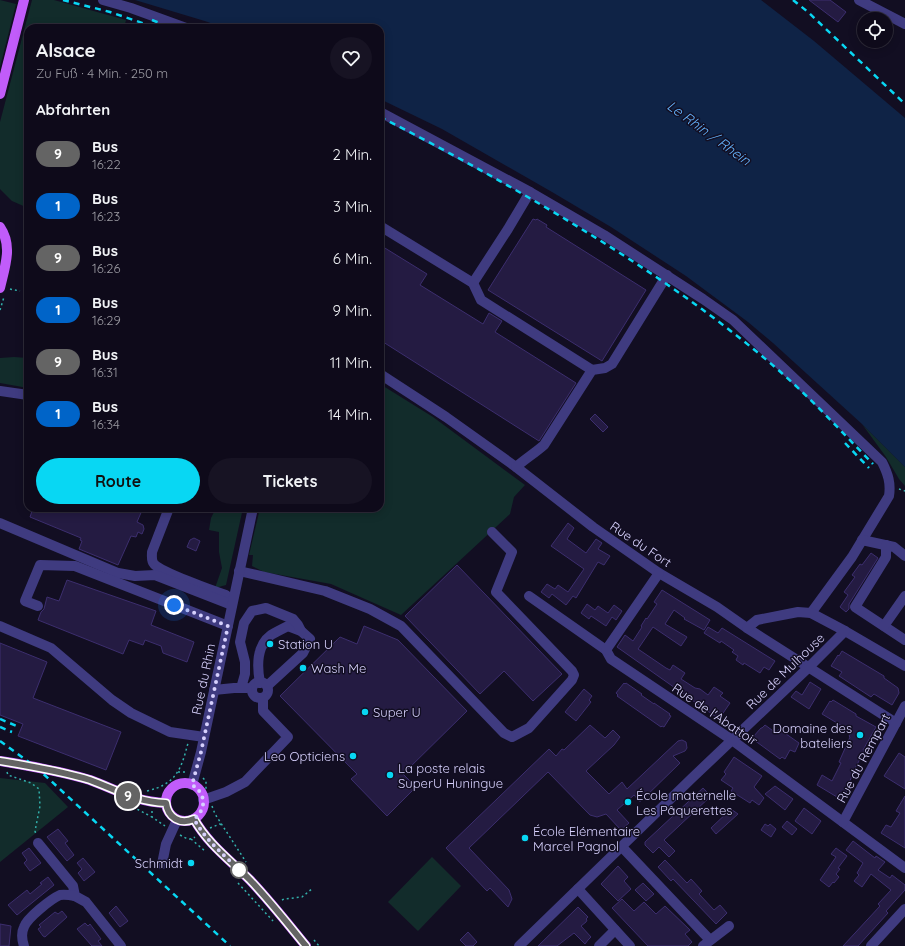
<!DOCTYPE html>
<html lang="de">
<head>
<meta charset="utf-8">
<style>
	:root { --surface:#0e0a1a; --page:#171323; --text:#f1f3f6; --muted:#9b9aa2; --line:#2e2b39; --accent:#08d7f3 }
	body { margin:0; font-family:Quicksand,sans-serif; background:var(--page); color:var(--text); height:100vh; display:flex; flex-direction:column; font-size:15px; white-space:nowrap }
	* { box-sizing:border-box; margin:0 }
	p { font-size:13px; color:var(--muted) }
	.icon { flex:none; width:22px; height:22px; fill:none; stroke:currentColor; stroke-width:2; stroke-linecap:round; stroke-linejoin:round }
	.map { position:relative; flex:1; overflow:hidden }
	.panel { position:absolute; left:24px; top:24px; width:360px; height:488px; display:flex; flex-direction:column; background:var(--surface); border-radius:12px; box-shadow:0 2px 10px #0003,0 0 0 1px var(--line) }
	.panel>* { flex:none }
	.badge { padding:0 8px; border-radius:13px; font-size:14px; line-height:26px }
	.fabs { position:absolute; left:857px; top:12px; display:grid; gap:8px }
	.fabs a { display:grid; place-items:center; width:36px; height:36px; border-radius:50%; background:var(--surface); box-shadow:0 2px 10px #0003,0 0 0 1px var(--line); font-size:20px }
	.you { position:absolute; width:20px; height:20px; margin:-10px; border:3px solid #fff; border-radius:50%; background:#1a73e8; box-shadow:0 0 0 6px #1a73e833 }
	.map>.badge { position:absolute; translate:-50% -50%; box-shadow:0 0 0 2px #fff }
	h2 { padding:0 12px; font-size:15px; line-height:36px }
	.round { display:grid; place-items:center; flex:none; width:42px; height:42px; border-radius:21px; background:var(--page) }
	.head { display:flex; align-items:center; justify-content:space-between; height:68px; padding:0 12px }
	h1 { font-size:19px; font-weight:700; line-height:30px }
	.action { display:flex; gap:8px; margin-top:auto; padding:8px 12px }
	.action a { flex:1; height:46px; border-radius:24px; background:var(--accent); color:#111; font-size:16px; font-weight:700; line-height:46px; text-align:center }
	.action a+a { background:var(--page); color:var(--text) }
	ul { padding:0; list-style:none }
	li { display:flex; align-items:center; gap:12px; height:52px; padding:0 12px }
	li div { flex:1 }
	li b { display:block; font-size:15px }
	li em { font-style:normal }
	li .badge { min-width:44px; font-weight:700; text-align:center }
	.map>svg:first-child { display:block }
	.green { fill:#122c2b }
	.water { fill:#0f2346 }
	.building { fill:#241b42; stroke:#3c2e6e }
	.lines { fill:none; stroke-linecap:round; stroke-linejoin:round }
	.path { stroke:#32b0ab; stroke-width:1.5; stroke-dasharray:2 3; stroke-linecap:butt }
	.minor { stroke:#3f3b80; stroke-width:10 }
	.major { stroke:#c15cfa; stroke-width:10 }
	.rail { stroke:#08d7f3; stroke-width:2.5; stroke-dasharray:6 5; stroke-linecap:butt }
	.line-casing { stroke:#fff; stroke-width:9 }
	.line { stroke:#646464; stroke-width:6 }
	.walk { stroke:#d7d1fd; stroke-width:4; stroke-dasharray:0 7.2 }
	.poi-dot { fill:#08d7f3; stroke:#120e22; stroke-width:1.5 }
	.stop-dot { fill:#fff; stroke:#646464; stroke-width:2 }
	.labels { text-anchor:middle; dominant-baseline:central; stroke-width:3; stroke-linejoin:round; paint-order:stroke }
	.street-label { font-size:13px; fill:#d7d1fd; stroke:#120e22 }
	.poi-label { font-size:13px; fill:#d7d1fd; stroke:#120e22; text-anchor:start }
	.water-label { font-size:14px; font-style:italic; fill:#63b1fa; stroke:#120e22 }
</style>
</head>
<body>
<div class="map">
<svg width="905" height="946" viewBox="0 0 905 946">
	<rect width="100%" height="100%" fill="#120e22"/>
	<g class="green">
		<polygon points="0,0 16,4 0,67"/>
		<polygon points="32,0 54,0 126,20 124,28 28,28 28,208 12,201 0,189 0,122"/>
		<polygon points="14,357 28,358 28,388 0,383 0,358"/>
		<polygon points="380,384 433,417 525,485 514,497 510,514 401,615 331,584 264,572 252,566 253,555 249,555 260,508 380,508"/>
		<polygon points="862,424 905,467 905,486 899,479 886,457"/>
		<polygon points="216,508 243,508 226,585 215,588 222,568 219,552 219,532 209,530 211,518"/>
		<polygon points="0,778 45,783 68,807 0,862"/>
		<polygon points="432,857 461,886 418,931 388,902"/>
	</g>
	<polygon class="water" points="135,0 761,0 814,41 905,118 905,467 862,424 773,343 748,322 686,276 611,227 552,192 442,129 380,99 380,28 222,28 208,22"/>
	<g class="building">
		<polygon points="809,0 830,0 846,12 838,22"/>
		<polygon points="533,219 536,220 537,219 547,225 546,227 646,290 602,361 488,290"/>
		<polygon points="380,245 427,274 420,285 483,324 489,313 502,321 495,332 576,383 539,441 380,340"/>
		<polygon points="595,414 608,427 603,432 590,419"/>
		<polygon points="33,508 143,508 137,522 143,525 144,529 142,534 138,532 136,537 131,536 118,565 79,549 82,541 80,540 81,538 30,517"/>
		<polygon points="568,523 574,528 567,539 586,553 596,539 602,543 598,549 610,556 604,565 598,562 576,598 573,596 566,605 552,594 549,598 541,592 547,584 555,589 558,585 568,592 584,569 551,546"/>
		<polygon points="194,538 200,541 196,551 187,547 190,540"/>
		<polygon points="871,553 878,558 849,604 849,609 846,612 840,607 848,595 844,592 855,577 852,575 860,564 862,565"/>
		<polygon points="457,565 562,674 533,701 504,671 480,694 405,616"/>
		<polygon points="67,580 156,611 151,625 194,642 187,662 163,653 161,646 145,640 143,645 129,640 123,654 38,620 41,612 44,609 47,597 59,601"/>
		<polygon points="662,590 710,620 704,630 684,619 685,618 674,610 665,624 687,637 681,646 653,627 638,649 666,668 670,670 673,665 685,673 681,679 695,688 700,689 708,695 714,687 723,693 720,696 730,703 719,719 617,647 625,635 633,641 642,627 641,626 646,618 647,619 657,604 654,602"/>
		<polygon points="587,604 595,610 598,606 608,613 614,605 622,611 616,620 612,617 606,626 591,616 589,619 581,613"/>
		<polygon points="364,626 398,640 467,711 403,774 416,787 387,816 351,779 357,774 280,696 340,637 357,644"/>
		<polygon points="708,627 718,633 722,628 775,661 769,670 764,667 760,673 744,663 743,665 736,660 738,656 732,652 734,650 721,641 720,643 704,633"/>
		<polygon points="0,643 47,662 33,698 121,732 106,770 18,736 23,724 0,715"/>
		<polygon points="842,651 884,676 884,678 898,688 899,693 892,705 874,694 871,697 839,676 842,672 831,666 838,655 839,656"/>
		<polygon points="810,682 821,689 809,709 791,697 796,691 802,695"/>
		<polygon points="624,683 625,684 626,683 642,694 641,695 654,704 654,703 670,714 669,715 671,716 664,727 662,726 661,727 617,696 618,695 616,693"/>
		<polygon points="584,689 592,696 589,700 591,702 576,721 565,712"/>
		<polygon points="833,700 856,714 856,716 876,727 863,750 865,750 854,770 855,771 847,786 849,787 842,800 817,785 822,775 832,781 841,763 839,762 850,737 849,736 851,733 847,729 822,714 830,701 831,702"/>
		<polygon points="590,725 605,738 613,730 620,737 614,745 586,771 609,794 622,782 627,789 678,741 682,740 686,742 687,748 685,751 673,756 680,763 640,802 634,795 617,810 629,823 621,830 606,814 597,817 590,815 548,772 469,848 509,890 512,899 508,907 490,888 487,891 446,848 549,749 556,756 562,749 564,750"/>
		<polygon points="765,725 776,733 779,729 799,743 795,752 790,750 785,759 782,757 780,759 754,740 755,739 753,737 761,728 762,728"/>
		<polygon points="899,753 905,757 905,789 884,776"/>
		<polygon points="734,757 762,776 754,787 764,798 759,805 752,800 750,803 731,791 733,788 721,780 726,774 724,772"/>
		<polygon points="775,786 793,799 785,810 765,794"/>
		<polygon points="703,788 711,796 664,840 675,851 669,857 659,847 653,853 645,845 645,842"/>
		<polygon points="905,796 905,848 881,833 886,825 891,827 900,813 896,811"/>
		<polygon points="804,808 821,821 812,834 795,821"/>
		<polygon points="731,809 738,814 716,834 711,828"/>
		<polygon points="787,821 797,829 792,835 782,827"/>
		<polygon points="765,824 768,826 770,824 776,829 771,837 761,830"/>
		<polygon points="58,829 68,841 65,843 74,855 67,861 47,837"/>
		<polygon points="853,841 875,858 876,856 885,862 878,870 890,878 892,875 905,885 905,890 886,911 888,913 858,946 843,946 880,906 878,904 891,890 871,874 862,887 854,881 859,875 857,873 863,863 846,850"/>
		<polygon points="29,848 41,863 30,871 24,863 27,860 22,853"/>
		<polygon points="836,848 847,856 838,868 840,869 836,874 839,877 834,883 833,882 829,887 820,880 836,857 831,854"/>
		<polygon points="83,858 95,872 84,881 78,873 82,869 77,863"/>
		<polygon points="665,860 687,883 691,879 702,891 699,894 714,910 720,905 727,913 716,924 673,879 671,881 658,867"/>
		<polygon points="618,866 628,877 624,881 631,889 618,901 601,884"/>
		<polygon points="48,877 54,885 17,915 8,905 27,890 30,894 42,884 40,883"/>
		<polygon points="643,883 654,894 646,901 635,890"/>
		<polygon points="622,899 634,911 644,902 656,914 665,906 690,930 685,934 692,942 688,946 648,946 612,908"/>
		<polygon points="116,906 128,921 120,927 109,913"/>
		<polygon points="578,907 588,917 586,919 587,920 586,922 581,926 591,937 588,940 585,944 574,933 557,946 538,946"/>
		<polygon points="62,911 67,917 45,937 43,936 38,929 41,927 39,925 55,912 58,914"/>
		<polygon points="85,923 88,926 90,924 101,939 98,941 102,946 92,946 77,929"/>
		<polygon points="0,924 11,926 9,946 0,946"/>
		<polygon points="468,932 477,942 473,946 466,946 460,940"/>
	</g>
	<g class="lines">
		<g class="path">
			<polyline points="10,289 20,291"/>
			<polyline points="0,310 4,297"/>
			<polyline points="899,489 905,491"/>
			<polyline points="7,772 8,775 31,783 39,789 40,806 35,831 36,835"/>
			<polyline points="178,772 187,772"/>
			<polyline points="203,778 206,781 206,789"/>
			<path d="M 147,791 C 176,784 181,770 188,743"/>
			<polyline points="212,806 215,814 246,862"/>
			<polyline points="133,807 152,817"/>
			<polyline points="152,811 152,817 165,826"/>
			<polyline points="210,828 220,824 222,826"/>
			<path d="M 180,835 C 186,838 189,841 195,837"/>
			<polyline points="191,839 205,851"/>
			<polyline points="238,883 273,921"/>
			<polyline points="282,900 284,899 302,897 313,888"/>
			<polyline points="314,940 319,946"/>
		</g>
		<g class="minor">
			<polyline points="103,0 131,8 186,28"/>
			<polyline points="859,0 905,24"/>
			<path d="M 380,112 L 530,192 L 604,235 L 703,299 L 733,320 L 882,462 C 888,474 891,483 889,496 L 852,557 L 811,613"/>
			<polyline points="380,226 473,283 481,300 592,370"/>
			<polyline points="473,283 508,229 530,192"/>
			<polyline points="380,374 446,417 516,467 593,527 659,573 717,607 747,628 896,723"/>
			<polyline points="0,391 28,395"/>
			<path d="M 516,467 C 525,459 535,453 544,445 L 592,370 L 605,368 L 612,364 L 667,275"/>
			<path d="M 169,508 L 152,552 C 152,556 151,561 154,564 C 161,572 213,591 226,595"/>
			<polyline points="0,523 118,573 135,576 155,575 232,605"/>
			<polyline points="862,540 894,547 905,556"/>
			<polyline points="886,545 886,557 855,607 905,640"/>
			<polyline points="239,571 325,591 370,609 401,626 504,733 512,737 529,728 572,680 574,675 572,671 496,592 512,552 492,532"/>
			<polyline points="529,596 606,650 611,659 732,740 905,868"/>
			<polyline points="38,606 25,601 40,565 75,566 228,626"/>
			<polyline points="0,626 51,648 112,700 131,713 170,732 204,737"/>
			<polyline points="884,626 905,596"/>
			<polyline points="747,628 757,620 798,612 811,613 845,631 905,666"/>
			<polyline points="606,650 659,573"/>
			<circle cx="260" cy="690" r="8"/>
			<path d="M 260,683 C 257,667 256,646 271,635 C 276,632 282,629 288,626 L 301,631 L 310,639 L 303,653 L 267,686"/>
			<polyline points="241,688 245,674 245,662 240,642 244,623 252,611 266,608 293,619 298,625 301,631"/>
			<polyline points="214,690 234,688 247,688"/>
			<polyline points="192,785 201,752 253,508"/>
			<polyline points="203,800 226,792 245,782 288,737 263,711 263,698"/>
			<polyline points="843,822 905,706"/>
			<polyline points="38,843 73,886 75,896 86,902 121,946"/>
			<polyline points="622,847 710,940"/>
			<polyline points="162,864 166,844 177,820"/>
			<polyline points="578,889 630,946"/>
			<path d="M 24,946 C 22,940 21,933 24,927 C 27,918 51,899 60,895 C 65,894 70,895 75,896"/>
			<polyline points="519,946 691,779 809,667 845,631"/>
			<polyline points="599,946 615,930"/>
			<polyline points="703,946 729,926"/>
			<polyline points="871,946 905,909"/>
		</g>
		<g class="major">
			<polyline points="0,94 24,0"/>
			<path d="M 0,227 C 13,246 5,266 0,288"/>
			<path d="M 0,761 C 30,766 61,771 90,780 C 117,790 136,802 166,803"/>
			<circle cx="185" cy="802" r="19"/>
			<path d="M 194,819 C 208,844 230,860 250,880 C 270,901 288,924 306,946"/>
		</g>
		<g class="rail">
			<polyline points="63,0 110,12 157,28"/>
			<polyline points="793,0 808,12 905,104"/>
			<polyline points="152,20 172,28"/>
			<path d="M 380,117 C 432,143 483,171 533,200 C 615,248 696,300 769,362 C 806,393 839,429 873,464"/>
			<polyline points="845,443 869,468"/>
			<polyline points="0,719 19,727"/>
			<polyline points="0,727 12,732"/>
			<polyline points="0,741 37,768 230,946"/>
		</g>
	</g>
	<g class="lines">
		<defs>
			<path id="line" d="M 0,761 C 30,766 61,771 90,780 C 117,790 136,802 166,803 C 168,818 180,825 194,819 C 208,844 230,860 250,880 C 270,901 288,924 306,946"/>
		</defs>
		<use href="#line" class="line-casing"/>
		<use href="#line" class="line"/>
		<path class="walk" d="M 174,605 L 228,626 L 201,752 L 192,785 C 206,793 207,809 194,819 C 206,841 224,855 242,872 L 239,870"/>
	</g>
	<g class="poi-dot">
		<circle cx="270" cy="644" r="4"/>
		<circle cx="303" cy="668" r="4"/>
		<circle cx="365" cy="712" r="4"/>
		<circle cx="860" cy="735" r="4"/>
		<circle cx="353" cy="756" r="4"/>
		<circle cx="390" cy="775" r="4"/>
		<circle cx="628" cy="802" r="4"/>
		<circle cx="525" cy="838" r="4"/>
		<circle cx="191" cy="863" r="4"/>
	</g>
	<circle class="stop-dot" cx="239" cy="870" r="8"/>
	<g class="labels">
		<g class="street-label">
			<text transform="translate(641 544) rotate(34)">Rue du Fort</text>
			<text transform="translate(785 671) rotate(-44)">Rue de Mulhouse</text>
			<text transform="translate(203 679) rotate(-78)">Rue du Rhin</text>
			<text transform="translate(715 714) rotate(34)">Rue de l'Abattoir</text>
			<text transform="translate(863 758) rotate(-62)">Rue du Rempart</text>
		</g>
		<g class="poi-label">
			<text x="278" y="644">Station U</text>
			<text x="311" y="668">Wash Me</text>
			<text x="373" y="712">Super U</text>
			<text x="852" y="728" text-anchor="end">Domaine des<tspan x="852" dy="15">bateliers</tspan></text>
			<text x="345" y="756" text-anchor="end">Leo Opticiens</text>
			<text x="398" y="768">La poste relais<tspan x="398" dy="15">SuperU Huningue</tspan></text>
			<text x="636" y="795">École maternelle<tspan x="636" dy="15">Les Pâquerettes</tspan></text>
			<text x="533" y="831">École Elémentaire<tspan x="533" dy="15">Marcel Pagnol</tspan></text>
			<text x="183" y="863" text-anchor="end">Schmidt</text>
		</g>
		<g class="water-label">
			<text transform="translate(709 133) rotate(36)">Le Rhin / Rhein</text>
		</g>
	</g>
</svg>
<div class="fabs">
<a><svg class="icon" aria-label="locate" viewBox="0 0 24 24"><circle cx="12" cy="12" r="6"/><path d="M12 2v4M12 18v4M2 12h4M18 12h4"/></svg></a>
</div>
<div class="you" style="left:174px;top:605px"></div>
<b class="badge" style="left:128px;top:796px;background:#646464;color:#fff">9</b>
<section class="panel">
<div class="head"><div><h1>Alsace</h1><p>Zu Fuß · 4 Min. · 250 m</p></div><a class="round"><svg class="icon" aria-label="heart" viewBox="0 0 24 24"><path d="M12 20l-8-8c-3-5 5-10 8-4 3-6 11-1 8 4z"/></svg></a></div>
<h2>Abfahrten</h2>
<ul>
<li><span class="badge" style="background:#646464;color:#fff">9</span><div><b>Bus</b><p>16:22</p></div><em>2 Min.</em></li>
<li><span class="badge" style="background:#0064c8;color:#fff">1</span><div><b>Bus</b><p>16:23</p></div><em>3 Min.</em></li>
<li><span class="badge" style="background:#646464;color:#fff">9</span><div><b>Bus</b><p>16:26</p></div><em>6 Min.</em></li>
<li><span class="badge" style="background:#0064c8;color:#fff">1</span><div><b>Bus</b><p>16:29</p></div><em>9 Min.</em></li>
<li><span class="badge" style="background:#646464;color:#fff">9</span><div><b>Bus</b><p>16:31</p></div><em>11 Min.</em></li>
<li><span class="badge" style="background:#0064c8;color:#fff">1</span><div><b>Bus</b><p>16:34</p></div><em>14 Min.</em></li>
</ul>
<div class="action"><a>Route</a><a>Tickets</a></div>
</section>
</div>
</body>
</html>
